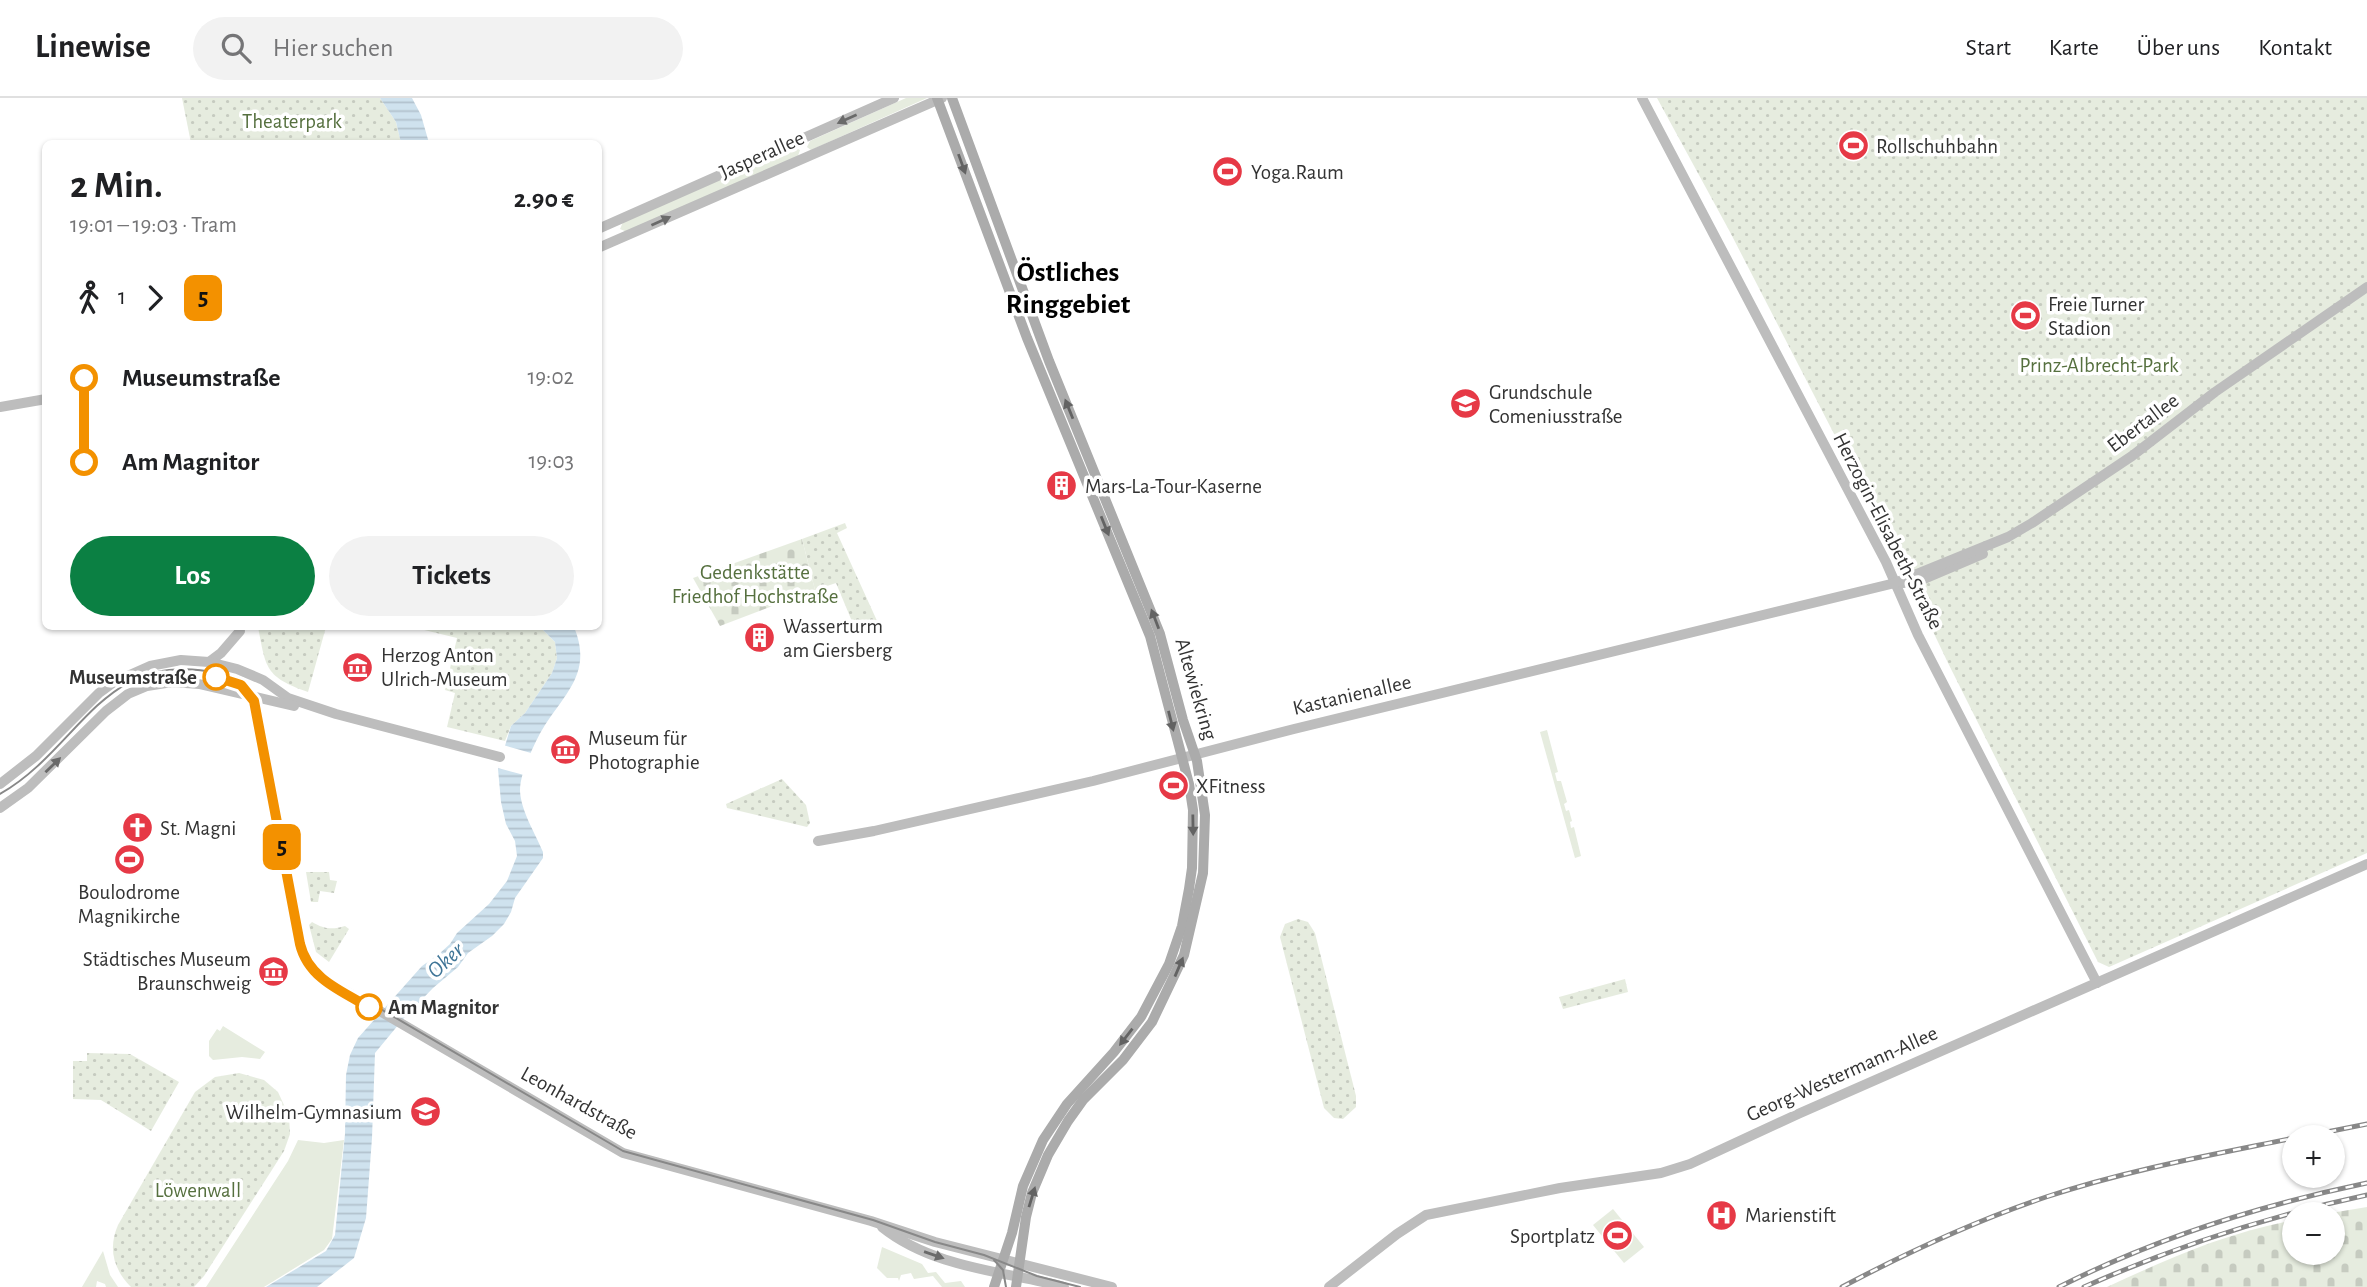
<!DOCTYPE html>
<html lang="de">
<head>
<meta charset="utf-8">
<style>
	:root { --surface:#fff; --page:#f2f2f2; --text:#202124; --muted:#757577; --line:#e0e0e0; --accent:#0b8043 }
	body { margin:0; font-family:"Alegreya Sans",sans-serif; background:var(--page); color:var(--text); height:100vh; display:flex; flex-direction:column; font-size:26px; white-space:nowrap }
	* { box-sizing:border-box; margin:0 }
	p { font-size:23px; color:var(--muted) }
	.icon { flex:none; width:38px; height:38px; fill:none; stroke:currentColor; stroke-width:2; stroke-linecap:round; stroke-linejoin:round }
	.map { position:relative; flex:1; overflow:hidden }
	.details { position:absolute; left:42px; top:42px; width:560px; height:490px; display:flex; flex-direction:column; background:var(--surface); border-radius:10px; box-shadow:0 2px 5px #0004 }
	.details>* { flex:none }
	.badge { padding:0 14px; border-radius:10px; font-size:24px; line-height:46px }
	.tools { position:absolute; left:2282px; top:1027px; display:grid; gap:14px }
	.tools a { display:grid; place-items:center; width:63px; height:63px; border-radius:50%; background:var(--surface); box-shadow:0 2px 5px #0004; font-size:35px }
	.map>.badge { position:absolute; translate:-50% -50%; box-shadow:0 0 0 4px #fff }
	.legs { display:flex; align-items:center; gap:10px; height:77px; padding:0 28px; font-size:23px }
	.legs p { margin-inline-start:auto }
	.headline { display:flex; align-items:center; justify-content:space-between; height:119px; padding:0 28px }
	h1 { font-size:38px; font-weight:600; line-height:52px }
	.primary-button { display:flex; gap:14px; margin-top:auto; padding:14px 28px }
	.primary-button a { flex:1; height:80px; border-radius:42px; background:var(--accent); color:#fff; font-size:28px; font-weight:600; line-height:80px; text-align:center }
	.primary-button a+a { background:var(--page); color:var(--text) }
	ul { padding:0 28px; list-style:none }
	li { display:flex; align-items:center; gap:24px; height:84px; font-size:26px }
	li i { display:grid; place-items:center; width:10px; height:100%; margin:0 9px; background:currentColor }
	li i::after { content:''; width:18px; height:18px; margin:-9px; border:5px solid; border-radius:50%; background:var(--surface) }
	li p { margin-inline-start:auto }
	li:first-child i { background:linear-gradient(#0000 50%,currentColor 0) }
	li:last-child i { background:linear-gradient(currentColor 50%,#0000 0) }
	header { display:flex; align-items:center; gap:42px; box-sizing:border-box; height:98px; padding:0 35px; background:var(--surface); border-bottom:2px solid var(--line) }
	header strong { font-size:33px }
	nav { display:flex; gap:38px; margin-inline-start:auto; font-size:24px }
	.search { width:490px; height:63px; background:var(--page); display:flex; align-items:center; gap:18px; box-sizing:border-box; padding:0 24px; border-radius:38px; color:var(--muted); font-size:26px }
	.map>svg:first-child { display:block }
	.grass { fill:#e6ecdf }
	.cemetery { fill:url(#cemetery-stones) }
	.park { fill:url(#park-dots) }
	.water { fill:url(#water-rules) }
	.pier { fill:#fff }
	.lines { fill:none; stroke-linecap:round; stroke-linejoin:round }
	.secondary { stroke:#bdbdbd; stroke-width:10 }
	.primary { stroke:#ababab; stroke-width:10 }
	.tram { stroke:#888; stroke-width:2 }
	.rail-casing { stroke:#888; stroke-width:5 }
	.rail { stroke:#fff; stroke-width:2.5; stroke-dasharray:8; stroke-linecap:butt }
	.oneway { fill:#6a6a6a }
	.oneway2 { fill:#636363 }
	.line-1-casing { stroke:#fff; stroke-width:16 }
	.line-1 { stroke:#f39100; stroke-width:10 }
	.stop-1-dot { fill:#fff; stroke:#f39100; stroke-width:3.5 }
	.labels { text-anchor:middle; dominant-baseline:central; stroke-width:7; stroke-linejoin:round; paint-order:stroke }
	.park-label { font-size:21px; fill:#56703f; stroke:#fff }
	.poi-label { font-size:21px; fill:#333; stroke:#fff; text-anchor:start }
	.street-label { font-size:21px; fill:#333; stroke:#fff }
	.stop-label { font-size:21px; font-weight:bold; fill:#333; stroke:#fff; text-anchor:end }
	.water-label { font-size:23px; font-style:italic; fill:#3f7597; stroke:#fff }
	.district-label { font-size:28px; font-weight:bold; fill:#000; stroke:#fff }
</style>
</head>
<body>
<header>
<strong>Linewise</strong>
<div class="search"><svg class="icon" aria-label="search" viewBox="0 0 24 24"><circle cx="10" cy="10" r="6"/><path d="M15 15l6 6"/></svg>Hier suchen</div>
<nav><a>Start</a><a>Karte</a><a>Über uns</a><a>Kontakt</a></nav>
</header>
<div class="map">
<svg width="2367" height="1189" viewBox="0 0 2367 1189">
	<defs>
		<pattern id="cemetery-stones" width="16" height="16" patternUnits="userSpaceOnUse" patternTransform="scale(1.75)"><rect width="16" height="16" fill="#e6ecdf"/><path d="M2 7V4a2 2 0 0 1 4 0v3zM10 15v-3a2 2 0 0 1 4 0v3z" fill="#c6cbc0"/></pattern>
		<pattern id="park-dots" width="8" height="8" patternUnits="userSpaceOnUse" patternTransform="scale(1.75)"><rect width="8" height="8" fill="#e6ecdf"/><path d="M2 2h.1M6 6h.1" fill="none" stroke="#c6cbc0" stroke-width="1.8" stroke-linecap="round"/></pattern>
		<pattern id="water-rules" width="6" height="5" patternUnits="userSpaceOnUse" patternTransform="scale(1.75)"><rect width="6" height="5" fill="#cfe2ee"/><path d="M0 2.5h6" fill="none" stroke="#b2c2cd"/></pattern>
	</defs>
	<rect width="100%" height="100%" fill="#fff"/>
	<g class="grass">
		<polygon points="906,0 927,0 811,52 807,49 810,43"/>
		<polygon points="793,49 800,52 798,58 627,134 620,131 623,124"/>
		<polygon points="1547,632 1558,674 1555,675 1557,683 1561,683 1567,704 1564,706 1566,713 1569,712 1572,723 1570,724 1571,730 1574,729 1581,758 1575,760 1540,634"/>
		<polygon points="223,928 265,954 260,961 242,959 213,962 209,958 209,943 217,931 220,933"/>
		<polygon points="298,1042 324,1045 344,1042 332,1141 324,1152 264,1189 206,1189 288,1063"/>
		<polygon points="1613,1111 1644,1149 1624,1165 1593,1127"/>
		<polygon points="882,1149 922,1166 928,1175 936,1174 945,1185 961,1183 965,1189 942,1189 933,1178 914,1181 911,1175 901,1177 899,1183 898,1180 887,1180 877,1170"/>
		<polygon points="103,1153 110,1177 118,1189 106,1189 105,1186 97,1183 96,1189 82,1189"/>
	</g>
	<g class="cemetery">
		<polygon points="802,441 815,492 720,528 693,480"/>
		<path d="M 2367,1109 L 2367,1189 L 2107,1189 C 2170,1160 2225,1135 2294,1122 L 2294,1155 L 2333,1155 L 2333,1116 L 2325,1116 Z"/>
	</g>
	<g class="park">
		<polygon points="182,0 380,0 396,24 401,45 191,45"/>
		<polygon points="1657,0 2367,0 2367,755 2109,869 2098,864 1948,565 1898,460 1730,134"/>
		<polygon points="845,425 847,430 837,435 878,525 856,533 836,485 815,492 802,441"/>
		<path d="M 258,529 L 326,529 L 308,594 C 265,579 266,570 258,529 Z"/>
		<polygon points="412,529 540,529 555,544 557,560 552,575 525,615 511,628 505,643 447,629 455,595 445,592 457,540"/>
		<polygon points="782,681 806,707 810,725 807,729 727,710 726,706"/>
		<polygon points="306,774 329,774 330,782 337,783 334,795 320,793 318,804 311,804"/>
		<polygon points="1298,821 1308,824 1315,835 1356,998 1356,1009 1343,1021 1334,1020 1324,1010 1280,839 1285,826"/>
		<path d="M 312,824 C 324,831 332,832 345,828 L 349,831 L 329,864 L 316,854 L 309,827 Z"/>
		<polygon points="1625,881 1628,894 1563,911 1559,899"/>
		<polygon points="87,955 130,956 179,984 151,1033 101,1002 73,1001 73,963 87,963"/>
		<path d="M 239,975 L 264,982 L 278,994 L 289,1018 L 290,1036 L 284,1053 L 204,1178 L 194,1189 L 131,1189 C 113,1171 108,1150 118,1127 L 195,994 L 215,979 Z"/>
	</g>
	<g class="water">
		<polygon points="380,0 412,0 421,17 429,45 401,45 396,24"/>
		<path d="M 540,529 L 574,529 C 592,573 568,592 545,627 C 538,638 533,649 528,661 C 524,671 520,682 520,693 C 521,713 535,735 543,754 L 543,760 L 515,800 L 511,814 L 504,826 L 492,838 L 468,855 L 458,869 L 433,890 L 404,920 L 375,955 L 372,1040 L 366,1120 L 354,1160 L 317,1189 L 266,1189 L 326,1153 L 335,1137 L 345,1036 L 346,977 L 350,957 L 358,940 L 422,868 L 439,856 L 450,846 L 457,835 L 489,806 L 507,783 L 517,758 L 515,743 L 506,726 L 501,704 L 498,671 L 511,628 L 525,615 L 552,575 L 557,560 L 555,544 Z"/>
	</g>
	<polygon class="pier" points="503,647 531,655 524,677 498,670"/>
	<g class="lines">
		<g class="secondary">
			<polyline points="1642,0 1886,464 1918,537 2097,885"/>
			<polyline points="598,131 894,0"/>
			<polyline points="598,150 942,0"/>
			<polyline points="0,309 46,301"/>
			<polyline points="1903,485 1917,484 1983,456"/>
			<polyline points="209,564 221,555 240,533"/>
			<polyline points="0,686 36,658 99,595 114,584 150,568 181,562 209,564 237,571 263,582 288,600 336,616 500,659"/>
			<polyline points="0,710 28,690 106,613 128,596 147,588 172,584 199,586 294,608"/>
			<polyline points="818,743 874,733 1093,683 1294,631 1895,485 2008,439 2032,425 2132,358 2215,294 2367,189"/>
			<polyline points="325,881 623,1055 871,1123 935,1144 1112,1189"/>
			<path d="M 882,1129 C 933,1170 1003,1173 1064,1189"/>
			<polyline points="1329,1189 1397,1136 1426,1117 1560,1090 1661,1075 1690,1066 1798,1016 2367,766"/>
		</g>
		<g class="primary">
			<polyline points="937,0 1027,240 1150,538 1189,686 1193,712 1192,770 1189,791 1182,828 1169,866 1141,919 1114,954 1067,1006 1043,1042 1023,1088 1012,1135 994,1189"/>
			<polyline points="952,0 1049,263 1160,536 1183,622 1197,663 1205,717 1203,775 1184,857 1152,924 1123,962 1083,1002 1068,1023 1048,1057 1032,1095 1026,1119 1016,1189"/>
		</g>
		<g class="tram">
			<path d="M 0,696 C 82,649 102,550 218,575 C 240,580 255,586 261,609 L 304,845 L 312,864 L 326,879 L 623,1053 L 873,1122 L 935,1144 L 984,1157 L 1037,1178 L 1080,1189"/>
			<polyline points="994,1162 1003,1172 1006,1189"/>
		</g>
		<defs>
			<g id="rail">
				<polyline points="2297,1040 2367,1026"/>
				<path d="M 1842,1189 C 1908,1154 1975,1123 2046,1099 C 2127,1072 2211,1057 2294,1040"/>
				<path d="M 2059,1189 C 2156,1140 2261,1107 2367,1085"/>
				<path d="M 2084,1189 C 2176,1148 2269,1118 2367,1097"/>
			</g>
		</defs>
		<use href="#rail" class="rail-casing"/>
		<use href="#rail" class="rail"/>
	</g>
	<defs><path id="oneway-solid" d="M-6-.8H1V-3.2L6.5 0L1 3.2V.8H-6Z" transform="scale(1.75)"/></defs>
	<g class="oneway">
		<use href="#oneway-solid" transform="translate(847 21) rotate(156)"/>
		<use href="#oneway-solid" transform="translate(661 123) rotate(-24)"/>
		<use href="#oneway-solid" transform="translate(53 667) rotate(-44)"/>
		<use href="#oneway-solid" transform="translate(934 1157) rotate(19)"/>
	</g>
	<g class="oneway2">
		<use href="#oneway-solid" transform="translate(962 66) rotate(70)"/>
		<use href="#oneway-solid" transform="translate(1069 311) rotate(-112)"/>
		<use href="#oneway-solid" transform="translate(1105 428) rotate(68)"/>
		<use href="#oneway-solid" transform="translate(1155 521) rotate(-111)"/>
		<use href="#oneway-solid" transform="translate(1171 623) rotate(76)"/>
		<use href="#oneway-solid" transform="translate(1193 727) rotate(89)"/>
		<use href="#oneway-solid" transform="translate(1179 869) rotate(-67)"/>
		<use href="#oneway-solid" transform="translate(1126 939) rotate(128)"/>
		<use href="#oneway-solid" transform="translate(1032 1099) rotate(-73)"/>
	</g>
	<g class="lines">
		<defs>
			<path id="line-1" d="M 216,579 L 241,587 L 254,603 L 300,846 C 308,880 341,893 369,909"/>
		</defs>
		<use href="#line-1" class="line-1-casing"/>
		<use href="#line-1" class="line-1"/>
	</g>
	<defs>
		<symbol id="stadium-disc" viewBox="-11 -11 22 22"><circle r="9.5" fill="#e63946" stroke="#fff"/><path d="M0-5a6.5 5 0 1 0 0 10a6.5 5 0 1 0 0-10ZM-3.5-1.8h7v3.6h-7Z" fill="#fff"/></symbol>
		<symbol id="school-disc" viewBox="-11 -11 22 22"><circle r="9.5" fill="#e63946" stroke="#fff"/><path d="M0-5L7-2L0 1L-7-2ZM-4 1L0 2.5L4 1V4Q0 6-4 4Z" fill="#fff"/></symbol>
		<symbol id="building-disc" viewBox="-11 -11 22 22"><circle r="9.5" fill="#e63946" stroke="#fff"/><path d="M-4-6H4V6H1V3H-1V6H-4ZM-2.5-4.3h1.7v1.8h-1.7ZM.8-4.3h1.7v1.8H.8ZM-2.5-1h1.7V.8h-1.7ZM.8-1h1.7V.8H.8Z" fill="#fff"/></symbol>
		<symbol id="museum-disc" viewBox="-11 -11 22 22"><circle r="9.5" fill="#e63946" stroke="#fff"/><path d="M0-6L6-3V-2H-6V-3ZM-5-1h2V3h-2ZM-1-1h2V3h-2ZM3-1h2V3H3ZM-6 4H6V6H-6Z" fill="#fff"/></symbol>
		<symbol id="church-disc" viewBox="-11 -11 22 22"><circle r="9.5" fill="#e63946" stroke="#fff"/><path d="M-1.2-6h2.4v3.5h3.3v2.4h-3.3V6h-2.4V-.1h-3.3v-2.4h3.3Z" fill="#fff"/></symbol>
		<symbol id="hospital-disc" viewBox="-11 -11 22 22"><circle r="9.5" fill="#e63946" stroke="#fff"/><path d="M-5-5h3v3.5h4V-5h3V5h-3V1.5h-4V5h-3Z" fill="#fff"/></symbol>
	</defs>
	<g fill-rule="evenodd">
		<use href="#stadium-disc" x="1836" y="30" width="35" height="35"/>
		<use href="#stadium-disc" x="1210" y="56" width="35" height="35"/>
		<use href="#stadium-disc" x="2008" y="200" width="35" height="35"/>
		<use href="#school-disc" x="1448" y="288" width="35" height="35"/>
		<use href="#building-disc" x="1044" y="370" width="35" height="35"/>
		<use href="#building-disc" x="742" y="522" width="35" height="35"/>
		<use href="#museum-disc" x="340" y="552" width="35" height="35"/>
		<use href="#museum-disc" x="548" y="634" width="35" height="35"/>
		<use href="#stadium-disc" x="1156" y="670" width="35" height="35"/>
		<use href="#church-disc" x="120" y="712" width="35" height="35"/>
		<use href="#stadium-disc" x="112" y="744" width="35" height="35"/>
		<use href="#museum-disc" x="256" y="856" width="35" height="35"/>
		<use href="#school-disc" x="408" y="996" width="35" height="35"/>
		<use href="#hospital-disc" x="1704" y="1100" width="35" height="35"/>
		<use href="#stadium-disc" x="1600" y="1120" width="35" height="35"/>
	</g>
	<g class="stop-1-dot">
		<circle cx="216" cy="579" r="12"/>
		<circle cx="369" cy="909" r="12"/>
	</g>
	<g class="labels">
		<g class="park-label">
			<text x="292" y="23">Theaterpark</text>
			<text x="2099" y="267">Prinz-Albrecht-Park</text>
			<text x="755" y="474">Gedenkstätte<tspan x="755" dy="24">Friedhof Hochstraße</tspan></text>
			<text x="198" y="1092">Löwenwall</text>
		</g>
		<g class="poi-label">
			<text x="1876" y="48">Rollschuhbahn</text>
			<text x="1251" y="74">Yoga.Raum</text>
			<text x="2048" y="206">Freie Turner<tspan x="2048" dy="24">Stadion</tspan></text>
			<text x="1489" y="294">Grundschule<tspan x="1489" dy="24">Comeniusstraße</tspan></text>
			<text x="1085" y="388">Mars-La-Tour-Kaserne</text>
			<text x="783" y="528">Wasserturm<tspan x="783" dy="24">am Giersberg</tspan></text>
			<text x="381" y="557">Herzog Anton<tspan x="381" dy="24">Ulrich-Museum</tspan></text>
			<text x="588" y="640">Museum für<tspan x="588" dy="24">Photographie</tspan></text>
			<text x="1196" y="688">XFitness</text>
			<text x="160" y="730">St. Magni</text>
			<text x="129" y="794" text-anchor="middle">Boulodrome<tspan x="129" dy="24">Magnikirche</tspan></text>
			<text x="251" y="861" text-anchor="end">Städtisches Museum<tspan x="251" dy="24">Braunschweig</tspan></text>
			<text x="402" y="1014" text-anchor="end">Wilhelm-Gymnasium</text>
			<text x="1745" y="1117">Marienstift</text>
			<text x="1595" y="1138" text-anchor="end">Sportplatz</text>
		</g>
		<g class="street-label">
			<text transform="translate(762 57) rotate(-24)">Jasperallee</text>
			<text transform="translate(2143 325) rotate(-37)">Ebertallee</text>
			<text transform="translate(1888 433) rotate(63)">Herzogin-Elisabeth-Straße</text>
			<text transform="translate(1196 591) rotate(74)">Altewiekring</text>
			<text transform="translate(1352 597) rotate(-13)">Kastanienallee</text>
			<text transform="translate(1842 976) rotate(-24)">Georg-Westermann-Allee</text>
			<text transform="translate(579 1005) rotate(29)">Leonhardstraße</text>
		</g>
		<g class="stop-label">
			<text x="197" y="579">Museumstraße</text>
			<text x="388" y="909" text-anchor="start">Am Magnitor</text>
		</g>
		<g class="water-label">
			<text transform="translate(446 863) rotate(-43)">Oker</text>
		</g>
		<g class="district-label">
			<text x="1068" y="175">Östliches<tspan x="1068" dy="32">Ringgebiet</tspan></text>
		</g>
	</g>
</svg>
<div class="tools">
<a>+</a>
<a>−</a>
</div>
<b class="badge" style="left:282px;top:749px;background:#f39100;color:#111">5</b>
<section class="details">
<div class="headline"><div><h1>2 Min.</h1><p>19:01 – 19:03 · Tram</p></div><b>2.90 €</b></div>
<div class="legs"><svg class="icon" aria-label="walk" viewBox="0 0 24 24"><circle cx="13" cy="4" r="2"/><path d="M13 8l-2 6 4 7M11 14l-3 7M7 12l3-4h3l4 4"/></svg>1<svg class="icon" aria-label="forward" viewBox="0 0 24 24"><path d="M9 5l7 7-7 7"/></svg><b class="badge" style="background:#f39100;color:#111">5</b></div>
<ul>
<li><i style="color:#f39100"></i><b>Museumstraße</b><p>19:02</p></li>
<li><i style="color:#f39100"></i><b>Am Magnitor</b><p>19:03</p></li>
</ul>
<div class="primary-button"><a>Los</a><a>Tickets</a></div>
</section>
</div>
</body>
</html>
